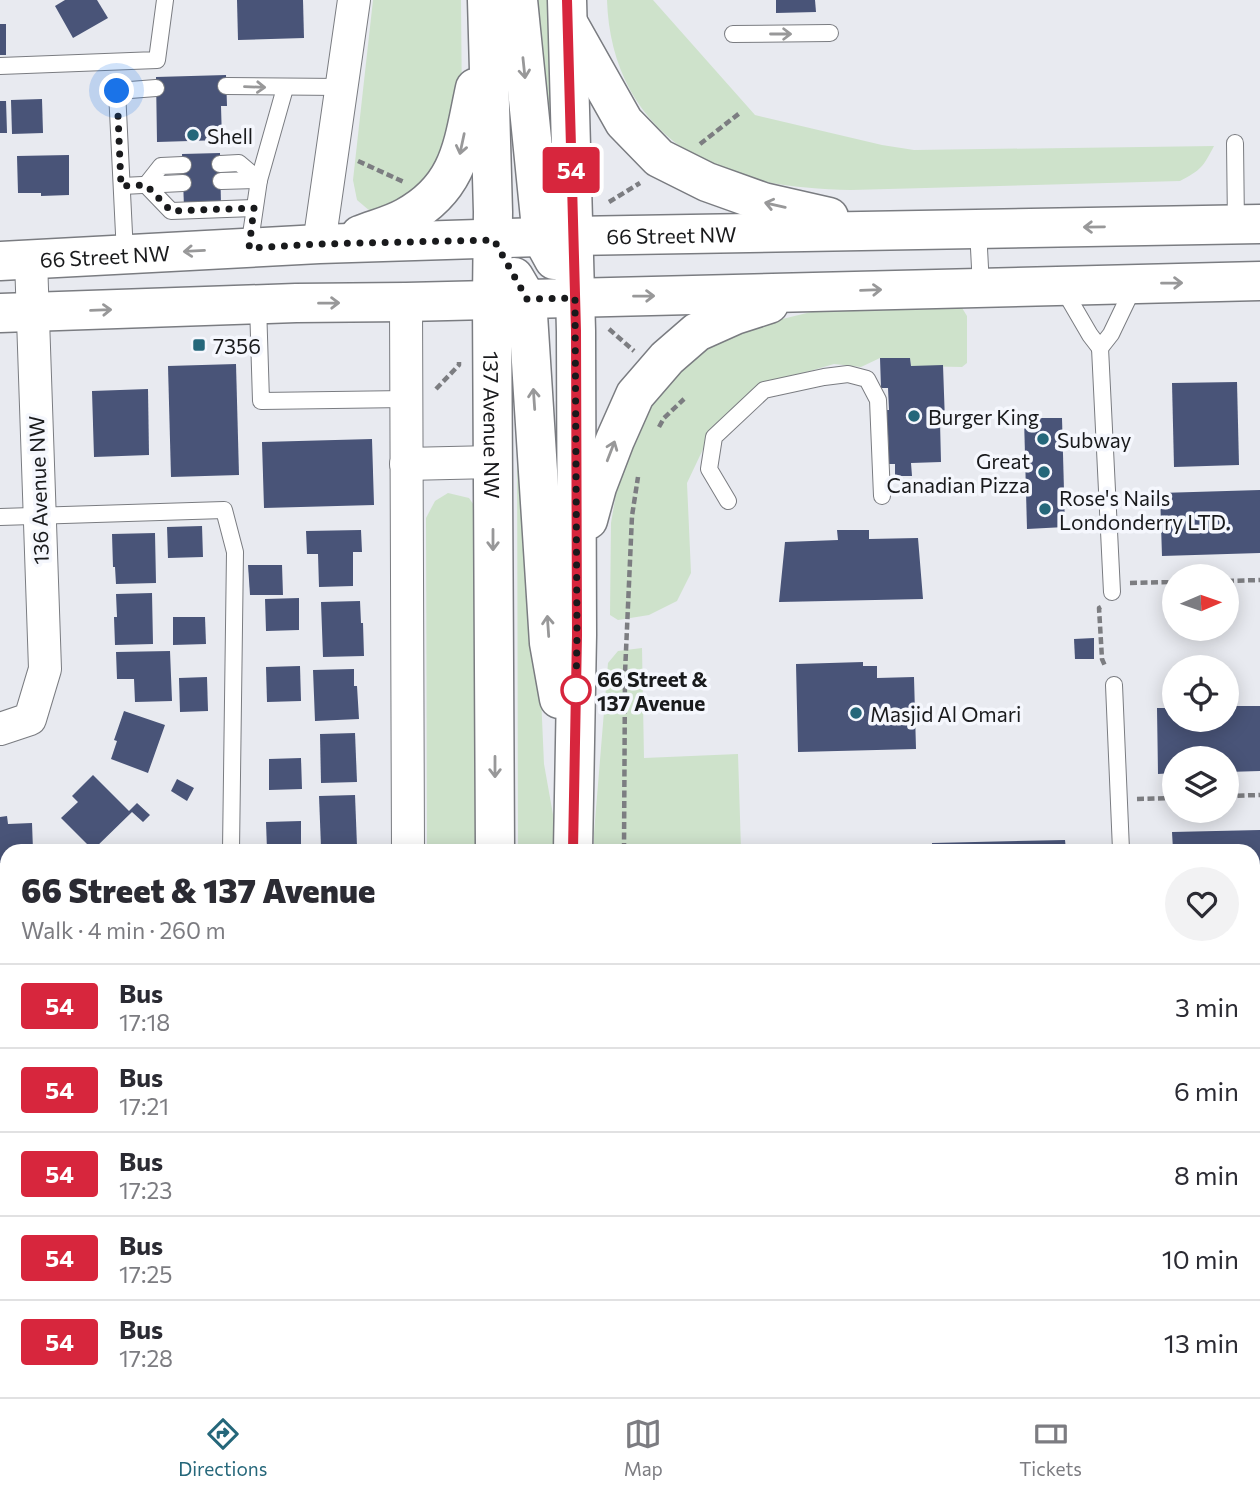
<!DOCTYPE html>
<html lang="en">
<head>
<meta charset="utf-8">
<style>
	:root { --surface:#fff; --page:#f2f2f3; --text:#2b2b33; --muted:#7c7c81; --line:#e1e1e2; --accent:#25677a }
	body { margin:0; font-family:Commissioner,sans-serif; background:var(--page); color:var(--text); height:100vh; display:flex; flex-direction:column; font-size:26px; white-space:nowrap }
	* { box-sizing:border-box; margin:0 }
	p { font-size:23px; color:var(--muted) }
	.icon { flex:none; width:38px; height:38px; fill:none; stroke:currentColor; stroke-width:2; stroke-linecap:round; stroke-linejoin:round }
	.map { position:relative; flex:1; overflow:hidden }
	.drawer { position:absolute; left:0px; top:844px; width:1260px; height:555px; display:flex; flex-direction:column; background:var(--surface); border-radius:21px 21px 0 0; box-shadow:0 4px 18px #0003 }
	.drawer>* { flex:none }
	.badge { padding:0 14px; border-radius:5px; font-size:24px; line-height:46px }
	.needle { width:46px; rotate:88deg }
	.buttons { position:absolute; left:1162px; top:564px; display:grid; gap:14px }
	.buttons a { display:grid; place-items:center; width:77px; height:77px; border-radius:50%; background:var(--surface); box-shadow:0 4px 18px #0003; font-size:35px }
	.you { position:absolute; width:35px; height:35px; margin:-18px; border:5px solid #fff; border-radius:50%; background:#1a73e8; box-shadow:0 0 0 10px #1a73e833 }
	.map>.badge { position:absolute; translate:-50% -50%; box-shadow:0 0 0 4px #fff }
	.round { display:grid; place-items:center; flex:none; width:74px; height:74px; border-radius:37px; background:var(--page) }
	.summary { display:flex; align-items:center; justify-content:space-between; height:119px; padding:0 21px }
	h1 { font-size:33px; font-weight:800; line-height:52px }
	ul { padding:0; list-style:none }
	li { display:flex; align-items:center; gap:21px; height:84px; padding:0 21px; border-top:2px solid var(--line) }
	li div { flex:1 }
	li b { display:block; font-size:26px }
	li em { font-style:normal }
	li .badge { min-width:77px; font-weight:700; text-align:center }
	.tab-bar { display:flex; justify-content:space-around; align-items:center; height:98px; border-top:2px solid var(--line); background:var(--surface); font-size:19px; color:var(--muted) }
	.tab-bar a { display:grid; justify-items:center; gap:4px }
	.tab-bar .current { color:var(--accent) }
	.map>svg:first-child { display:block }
	.green { fill:#cee2cb }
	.building { fill:#495478 }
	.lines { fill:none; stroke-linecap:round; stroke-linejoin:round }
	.service-casing { stroke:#7a7c81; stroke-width:18 }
	.minor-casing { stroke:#7a7c81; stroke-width:34 }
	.tertiary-casing { stroke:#7a7c81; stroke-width:41 }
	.secondary-casing { stroke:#7a7c81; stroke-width:41 }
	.path { stroke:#7c7d81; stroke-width:4.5; stroke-dasharray:7 3.5; stroke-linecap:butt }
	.service { stroke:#fff; stroke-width:16 }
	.minor { stroke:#fff; stroke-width:32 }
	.tertiary { stroke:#fff; stroke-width:38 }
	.secondary { stroke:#fff; stroke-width:38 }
	.oneway { stroke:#989899 }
	.line-casing { stroke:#fff; stroke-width:16 }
	.line { stroke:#d7263d; stroke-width:10 }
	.walk { stroke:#191a1c; stroke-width:7; stroke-dasharray:0 12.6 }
	.poi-dot { fill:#25677a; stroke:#f5f7fd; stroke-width:2.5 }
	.stop-dot { fill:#fff; stroke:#d7263d; stroke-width:3.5 }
	.labels { text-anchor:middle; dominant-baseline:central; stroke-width:7; stroke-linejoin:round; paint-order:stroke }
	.poi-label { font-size:21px; fill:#191a1c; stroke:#f5f7fd; text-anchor:start }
	.street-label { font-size:21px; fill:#191a1c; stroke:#f5f7fd }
	.stop-label { font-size:21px; font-weight:bold; fill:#191a1c; stroke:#f5f7fd; text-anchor:start }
</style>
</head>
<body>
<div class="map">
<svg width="1260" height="1397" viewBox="0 0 1260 1397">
	<rect width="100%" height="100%" fill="#e8eaf0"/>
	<g class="green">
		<polygon points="373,0 461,0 462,112 432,185 383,214 370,211 357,200 353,180"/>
		<polygon points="532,0 548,0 552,128 550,194"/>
		<path d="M 607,0 L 653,0 L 755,115 L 882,145 L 914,150 L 1214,146 C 1203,167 1201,170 1180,181 L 851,190 C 817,189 783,187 750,178 C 741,175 733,171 725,168 C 715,164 704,161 695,156 C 637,122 609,65 607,0 Z"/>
		<polygon points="959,303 967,316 967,363 962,367 911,366 910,358 880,358 861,367 834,364 755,387 733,408 705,445 687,483 691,573 677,601 649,615 618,620 610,615 611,523 619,476 654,395 678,367 717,341 766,323 811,312 852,307"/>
		<polygon points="517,433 530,446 544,764 557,837 557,850 518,850"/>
		<polygon points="448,493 469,498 478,511 483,850 427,850 426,518 435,501"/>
		<polygon points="642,648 644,758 738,754 741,850 594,850 594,833 608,663 618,651"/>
	</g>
	<g class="building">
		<polygon points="65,0 97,0 108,18 73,38 55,6"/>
		<polygon points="237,0 303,0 304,38 238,40"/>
		<polygon points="776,0 815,0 816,12 776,13"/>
		<rect x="0" y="24" width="6" height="31"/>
		<polygon points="226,75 227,106 221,106 222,140 157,142 156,77"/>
		<polygon points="42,99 43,133 12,134 11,100"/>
		<polygon points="0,101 6,101 7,133 0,133"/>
		<polygon points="220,153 221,206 184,207 182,154"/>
		<polygon points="69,155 69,195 41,196 41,193 18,193 17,156"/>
		<polygon points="880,358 910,358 911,366 943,365 945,422 940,422 941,462 911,463 912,476 895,476 895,464 889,464 888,434 883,434 882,410 889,410 888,388 881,388"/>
		<polygon points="236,364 239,475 171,477 168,366"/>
		<polygon points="1237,382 1239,465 1174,467 1172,383"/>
		<polygon points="148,389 149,455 94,457 92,391"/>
		<polygon points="1024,418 1062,418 1065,527 1027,529"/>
		<polygon points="372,439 374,505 264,508 262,442"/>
		<polygon points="1260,490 1260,553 1162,556 1160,493"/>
		<polygon points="202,526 203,557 168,558 167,527"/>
		<polygon points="361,530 362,552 353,552 353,586 319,587 318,554 307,554 306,531"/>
		<polygon points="837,530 869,530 869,539 918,538 923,599 779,602 785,542 838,540"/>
		<polygon points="155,533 156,583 116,584 115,567 113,567 112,534"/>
		<polygon points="248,565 282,565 283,595 250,595"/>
		<polygon points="152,593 153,644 115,645 114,617 117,617 116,594"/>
		<polygon points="299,598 299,630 266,631 265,599"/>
		<polygon points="360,601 361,623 363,623 364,656 323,657 321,602"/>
		<polygon points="173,617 205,617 206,644 173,645"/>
		<polygon points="1094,638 1094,659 1075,659 1074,639"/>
		<polygon points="170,651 172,701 135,702 134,679 117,679 116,652"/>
		<polygon points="863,662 863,666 877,666 877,678 914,677 916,749 798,752 796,664"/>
		<polygon points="300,666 301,701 267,702 266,667"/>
		<polygon points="354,669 354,686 357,686 359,719 315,721 313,670"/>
		<polygon points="207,677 208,711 180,712 179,678"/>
		<polygon points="1227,706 1260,706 1260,771 1227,772 1227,758 1174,758 1174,773 1158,774 1157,708 1174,708 1174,719 1227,719"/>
		<polygon points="124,711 165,725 148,773 111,759 117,741 114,740"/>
		<polygon points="355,733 357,782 321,783 320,734"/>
		<polygon points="301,758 302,789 269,790 269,759"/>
		<polygon points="93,775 129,811 137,803 150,815 143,822 132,812 93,850 61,818 78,802 72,796"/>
		<polygon points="177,779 194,788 187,801 171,791"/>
		<polygon points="355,795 357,846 321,847 319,796"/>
		<polygon points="7,816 8,824 32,823 33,850 7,850 7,863 0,863 0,817"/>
		<polygon points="301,821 301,850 267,850 266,822"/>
		<polygon points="1260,830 1260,893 1253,894 1253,850 1173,850 1172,832"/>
		<polygon points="1065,840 1066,850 932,850 932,843"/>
		<polygon points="870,845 870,850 767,850 767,847"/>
		<polygon points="0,989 3,989 5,1023 0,1023"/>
		<polygon points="0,1059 7,1059 7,1098 0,1099"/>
		<polygon points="1260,1157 1260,1189 1253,1190 1253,1158"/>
		<rect x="1253" y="1220" width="7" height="35"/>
		<rect x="0" y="1233" width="7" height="52"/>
	</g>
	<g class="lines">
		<defs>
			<g id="service">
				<polyline points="733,34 830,33"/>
				<polyline points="0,66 157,60 165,0"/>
				<polyline points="226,86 341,87"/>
				<polyline points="1235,143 1236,225"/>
				<polyline points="220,164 239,163 259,180"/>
				<polyline points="183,165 161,166 146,185 171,211 254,208"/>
				<polyline points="221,181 259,180"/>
				<polyline points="122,186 183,183"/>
				<polyline points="978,229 981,287"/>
				<polyline points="249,248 259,180 285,88"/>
				<polyline points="125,254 117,91 156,88"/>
				<polyline points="1062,287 1090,335 1100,348 1111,334 1134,286"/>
				<polyline points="258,305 261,401 406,399"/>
				<polyline points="1100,348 1112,592"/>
				<polyline points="728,501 709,469 714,437 764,390 824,377 848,374 867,379 878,400 882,496"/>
				<polyline points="0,517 224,510 235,552 231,850"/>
				<polyline points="1114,685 1121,850"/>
				<polyline points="0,957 7,956"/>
				<polyline points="1253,1139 1260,1139"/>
				<polyline points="0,1367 7,1367"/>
				<polyline points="231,1397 231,1391"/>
				<polyline points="837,1397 837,1391"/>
			</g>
			<g id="minor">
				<polyline points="319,244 354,0"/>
				<polyline points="406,302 408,850"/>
				<polyline points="406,464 493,462"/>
				<polyline points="0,729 30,719 45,669 31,260"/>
				<polyline points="1253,955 1260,955"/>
				<polyline points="0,1170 7,1170"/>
				<polyline points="432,1397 432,1391"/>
				<polyline points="654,1397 655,1391"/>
			</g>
			<polyline id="tertiary" points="1253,1348 1260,1348"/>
			<g id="secondary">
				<path id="s1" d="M 487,0 L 493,212 L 492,300 L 495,850"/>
				<polyline points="518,0 542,238 554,260"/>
				<polyline points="567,0 576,331 577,635 573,850"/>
				<polyline points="571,28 624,122 659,158 707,182 763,202 829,217"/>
				<path d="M 360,235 C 375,229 392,225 406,217 C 461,187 463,143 475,88"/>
				<path id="s2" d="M 0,261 L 319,244 L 572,236 L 1260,224"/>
				<polyline points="514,277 527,299 549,643 559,699"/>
				<polyline points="0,313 296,303 406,302 1260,281"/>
				<polyline points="588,520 597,487 615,440 635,395 667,358 697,332 735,315 769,304"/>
				<polyline points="574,1391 574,1397"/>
				<polyline points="498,1397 498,1391"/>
			</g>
		</defs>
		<use href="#service" class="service-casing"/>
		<use href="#minor" class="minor-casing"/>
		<use href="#tertiary" class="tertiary-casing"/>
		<use href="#secondary" class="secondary-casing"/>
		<g class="path">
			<polyline points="700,144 741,112"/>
			<polyline points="358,161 404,182"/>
			<polyline points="609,202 640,183"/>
			<polyline points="609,329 634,351"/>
			<polyline points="436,389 459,365 459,362"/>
			<polyline points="659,427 664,418 684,399"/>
			<polyline points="1227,581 1260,580"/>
			<polyline points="1130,583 1174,582"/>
			<polyline points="1101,607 1099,608 1102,659 1105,666"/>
			<polyline points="1227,796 1260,795"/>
			<polyline points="1137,799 1174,798"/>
			<polyline points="624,850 625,673 632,516 638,477"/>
		</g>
		<use href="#service" class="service"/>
		<use href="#minor" class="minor"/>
		<use href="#tertiary" class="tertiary"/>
		<use href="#secondary" class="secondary"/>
	</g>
	<defs><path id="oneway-shaft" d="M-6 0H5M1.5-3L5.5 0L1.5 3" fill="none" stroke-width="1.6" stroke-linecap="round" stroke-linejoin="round" transform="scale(1.75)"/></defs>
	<g class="oneway">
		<use href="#oneway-shaft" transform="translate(781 34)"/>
		<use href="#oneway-shaft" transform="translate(524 68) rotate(84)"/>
		<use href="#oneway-shaft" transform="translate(255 87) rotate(2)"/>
		<use href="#oneway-shaft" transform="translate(462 144) rotate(102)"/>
		<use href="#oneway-shaft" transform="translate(775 205) rotate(-167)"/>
		<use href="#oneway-shaft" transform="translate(1094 227) rotate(179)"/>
		<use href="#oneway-shaft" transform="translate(194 251) rotate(177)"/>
		<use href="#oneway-shaft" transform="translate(1172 283) rotate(-1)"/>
		<use href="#oneway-shaft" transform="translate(871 290) rotate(-2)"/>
		<use href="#oneway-shaft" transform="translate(644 296) rotate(-1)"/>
		<use href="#oneway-shaft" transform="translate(329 303) rotate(-1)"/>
		<use href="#oneway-shaft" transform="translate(101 310) rotate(-2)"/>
		<use href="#oneway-shaft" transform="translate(534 399) rotate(-94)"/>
		<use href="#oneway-shaft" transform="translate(611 451) rotate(-69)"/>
		<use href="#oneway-shaft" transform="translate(493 540) rotate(90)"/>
		<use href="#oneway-shaft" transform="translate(548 626) rotate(-94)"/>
		<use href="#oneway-shaft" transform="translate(495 767) rotate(90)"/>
	</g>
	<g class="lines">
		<defs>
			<polyline id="line" points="567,0 576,331 577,635 573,850"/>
		</defs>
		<use href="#line" class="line-casing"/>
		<use href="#line" class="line"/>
		<polyline class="walk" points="117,91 121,186 146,185 171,211 254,208 249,248 319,244 494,240 527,299 575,298 577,635 576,690"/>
	</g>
	<g class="poi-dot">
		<circle cx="193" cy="135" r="7"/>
		<rect x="192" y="338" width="14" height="14" rx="3.5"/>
		<circle cx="914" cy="416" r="7"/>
		<circle cx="1043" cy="439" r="7"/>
		<circle cx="1044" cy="472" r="7"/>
		<circle cx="1045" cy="509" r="7"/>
		<circle cx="856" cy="713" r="7"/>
	</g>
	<circle class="stop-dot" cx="576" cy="690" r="14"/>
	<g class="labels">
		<g class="poi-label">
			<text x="207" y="135">Shell</text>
			<text x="213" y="345">7356</text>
			<text x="928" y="416">Burger King</text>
			<text x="1057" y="439">Subway</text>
			<text x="1030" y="460" text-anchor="end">Great<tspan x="1030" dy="24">Canadian Pizza</tspan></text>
			<text x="1059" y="497">Rose's Nails<tspan x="1059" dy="24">Londonderry LTD.</tspan></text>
			<text x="870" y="713">Masjid Al Omari</text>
		</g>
		<g class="street-label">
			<text stroke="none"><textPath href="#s2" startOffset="672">66 Street NW</textPath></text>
			<text stroke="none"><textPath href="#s2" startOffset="105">66 Street NW</textPath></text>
			<text stroke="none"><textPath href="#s1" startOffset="425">137 Avenue NW</textPath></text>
			<text transform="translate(38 490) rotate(-92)">136 Avenue NW</text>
		</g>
		<g class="stop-label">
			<text x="597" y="678">66 Street &amp;<tspan x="597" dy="24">137 Avenue</tspan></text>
		</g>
	</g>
</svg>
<div class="buttons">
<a><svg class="needle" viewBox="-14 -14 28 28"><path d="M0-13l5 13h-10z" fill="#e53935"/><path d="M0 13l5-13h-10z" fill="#7c7c81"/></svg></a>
<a><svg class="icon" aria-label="locate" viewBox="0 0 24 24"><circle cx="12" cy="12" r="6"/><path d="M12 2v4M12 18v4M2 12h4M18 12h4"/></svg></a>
<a><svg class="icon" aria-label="layers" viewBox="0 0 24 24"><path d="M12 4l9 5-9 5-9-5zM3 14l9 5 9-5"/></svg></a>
</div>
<div class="you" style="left:117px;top:91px"></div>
<b class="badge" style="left:571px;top:170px;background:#d7263d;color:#fff">54</b>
<section class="drawer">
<div class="summary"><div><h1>66 Street &amp; 137 Avenue</h1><p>Walk · 4 min · 260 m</p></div><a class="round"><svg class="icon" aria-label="heart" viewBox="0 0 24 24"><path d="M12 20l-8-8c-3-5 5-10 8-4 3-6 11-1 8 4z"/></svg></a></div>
<ul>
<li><span class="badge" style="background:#d7263d;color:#fff">54</span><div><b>Bus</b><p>17:18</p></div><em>3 min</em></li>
<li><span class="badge" style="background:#d7263d;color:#fff">54</span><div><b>Bus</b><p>17:21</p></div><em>6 min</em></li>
<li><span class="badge" style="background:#d7263d;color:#fff">54</span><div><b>Bus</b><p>17:23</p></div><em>8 min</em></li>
<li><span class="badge" style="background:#d7263d;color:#fff">54</span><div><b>Bus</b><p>17:25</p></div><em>10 min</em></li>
<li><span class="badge" style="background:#d7263d;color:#fff">54</span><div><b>Bus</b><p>17:28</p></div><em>13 min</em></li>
</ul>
</section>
</div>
<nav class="tab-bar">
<a class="current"><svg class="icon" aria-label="directions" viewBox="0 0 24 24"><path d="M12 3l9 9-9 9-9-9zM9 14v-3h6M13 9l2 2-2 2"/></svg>Directions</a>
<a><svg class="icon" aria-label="map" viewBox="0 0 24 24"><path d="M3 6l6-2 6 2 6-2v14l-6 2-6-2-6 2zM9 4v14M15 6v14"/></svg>Map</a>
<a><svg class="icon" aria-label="tickets" viewBox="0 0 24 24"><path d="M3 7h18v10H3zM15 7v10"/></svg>Tickets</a>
</nav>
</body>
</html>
